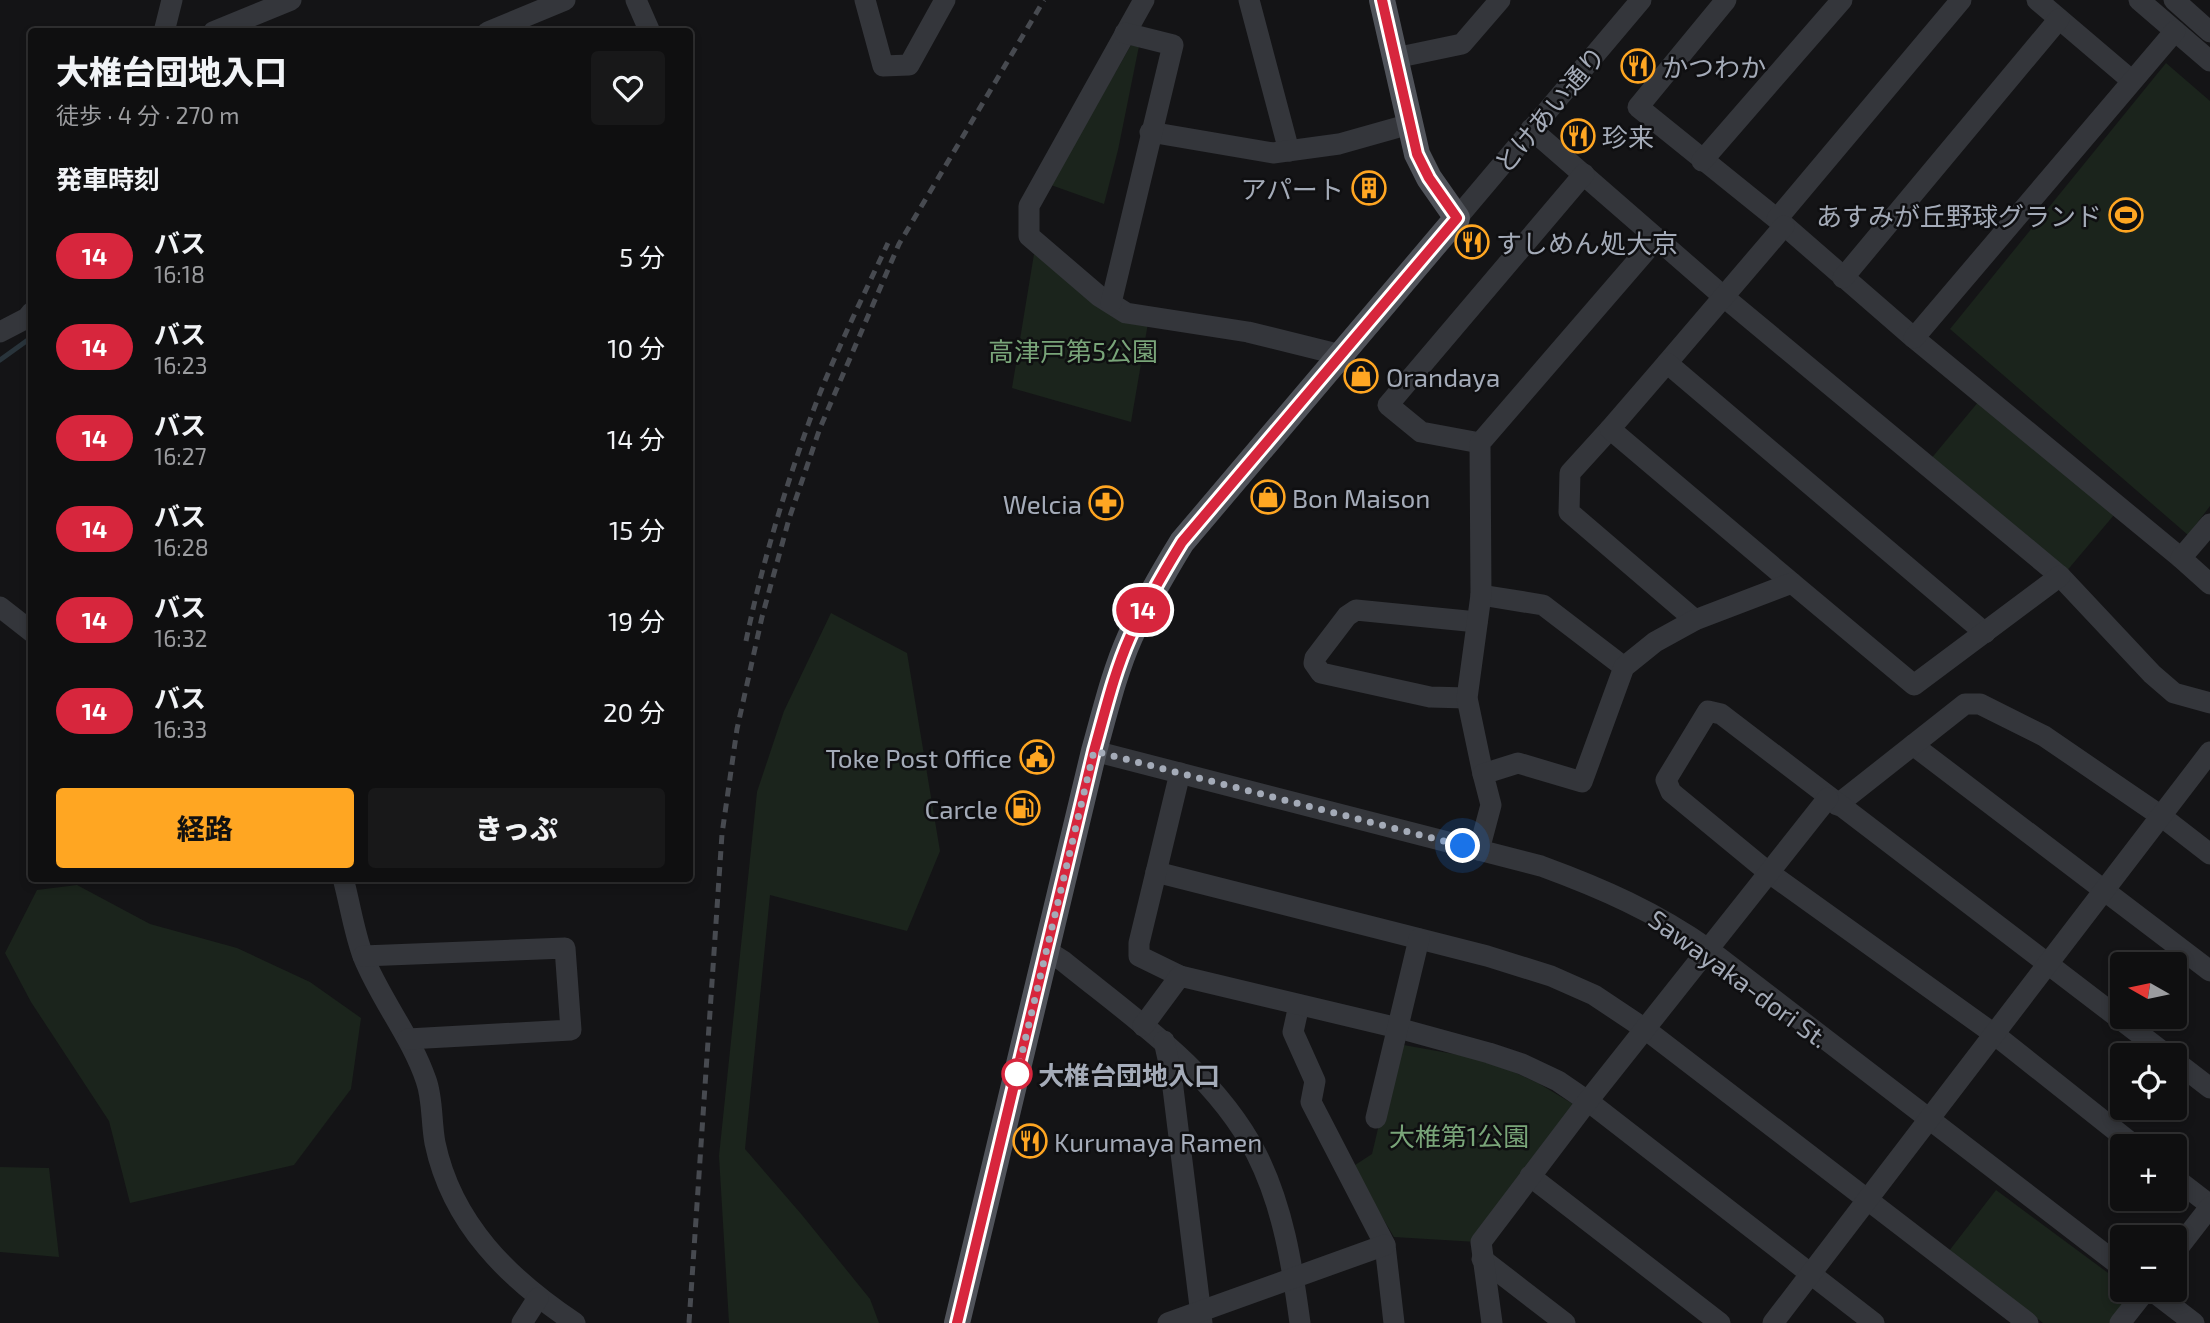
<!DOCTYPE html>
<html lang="ja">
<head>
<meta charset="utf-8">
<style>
	:root { --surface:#0f0f10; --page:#181819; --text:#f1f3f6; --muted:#9b9c9f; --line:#2f2f30; --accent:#ffa622 }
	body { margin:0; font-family:"Exo 2","Noto Sans JP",sans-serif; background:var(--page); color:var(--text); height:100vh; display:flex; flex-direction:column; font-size:26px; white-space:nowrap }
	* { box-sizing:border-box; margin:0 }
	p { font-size:23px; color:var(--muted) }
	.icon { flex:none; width:38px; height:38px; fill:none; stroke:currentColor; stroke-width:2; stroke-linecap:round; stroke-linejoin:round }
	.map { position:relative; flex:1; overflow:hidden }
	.panel { position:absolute; left:28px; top:28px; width:665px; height:854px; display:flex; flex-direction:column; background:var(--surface); border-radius:7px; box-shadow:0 4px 10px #0003,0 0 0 2px var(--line) }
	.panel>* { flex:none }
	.badge { padding:0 14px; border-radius:23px; font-size:24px; line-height:46px }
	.needle { width:46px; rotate:279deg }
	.tools { position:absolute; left:2110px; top:952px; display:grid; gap:14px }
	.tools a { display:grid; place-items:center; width:77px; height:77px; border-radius:7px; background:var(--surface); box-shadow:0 4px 10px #0003,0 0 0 2px var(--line); font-size:35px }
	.you { position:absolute; width:35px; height:35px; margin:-18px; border:5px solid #fff; border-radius:50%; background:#1a73e8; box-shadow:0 0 0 10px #1a73e833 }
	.map>.badge { position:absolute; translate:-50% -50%; box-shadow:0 0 0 4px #fff }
	h2 { padding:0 28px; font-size:26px; line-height:63px }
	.round { display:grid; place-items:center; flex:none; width:74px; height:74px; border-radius:7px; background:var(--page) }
	.headline { display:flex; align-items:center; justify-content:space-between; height:119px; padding:0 28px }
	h1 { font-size:33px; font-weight:800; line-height:52px }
	.action { display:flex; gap:14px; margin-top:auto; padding:14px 28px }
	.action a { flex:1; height:80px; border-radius:7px; background:var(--accent); color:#111; font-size:28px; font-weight:800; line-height:80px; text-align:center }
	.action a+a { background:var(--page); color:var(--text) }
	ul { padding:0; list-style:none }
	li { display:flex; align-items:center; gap:21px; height:91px; padding:0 28px }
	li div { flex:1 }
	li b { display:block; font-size:26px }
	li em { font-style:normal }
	li .badge { min-width:77px; font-weight:700; text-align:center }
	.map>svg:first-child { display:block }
	.green { fill:#1b241c }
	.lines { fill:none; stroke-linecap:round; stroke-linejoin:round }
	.stream { stroke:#29343b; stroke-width:5 }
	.minor { stroke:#34363b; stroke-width:21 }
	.major { stroke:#50535a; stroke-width:26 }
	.rail { stroke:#474a50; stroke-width:5; stroke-dasharray:9 7; stroke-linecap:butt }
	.line-casing { stroke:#fff; stroke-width:16 }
	.line { stroke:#d7263d; stroke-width:10 }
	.walk { stroke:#a4abb8; stroke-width:7; stroke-dasharray:0 12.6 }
	.stop-dot { fill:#fff; stroke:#d7263d; stroke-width:3.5 }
	.labels { text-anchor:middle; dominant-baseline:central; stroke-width:5; stroke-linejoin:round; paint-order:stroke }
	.poi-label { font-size:26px; fill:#a4abb8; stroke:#0f0f11; text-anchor:start }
	.street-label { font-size:26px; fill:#a4abb8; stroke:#0f0f11 }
	.park-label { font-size:26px; fill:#79a579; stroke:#0f0f11 }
	.stop-label { font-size:26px; font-weight:bold; fill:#a4abb8; stroke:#0f0f11; text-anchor:start }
</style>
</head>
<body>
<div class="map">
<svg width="2210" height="1323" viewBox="0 0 2210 1323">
	<rect width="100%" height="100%" fill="#141416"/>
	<g class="green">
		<polygon points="1131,45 1139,46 1118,150 1104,204 1051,185"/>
		<polygon points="2166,63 2210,101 2210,506 2188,535 1950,329"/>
		<polygon points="1034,254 1148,323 1131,422 1012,388"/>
		<polygon points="1979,401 2114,515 2065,573 1930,460"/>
		<polygon points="831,613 907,653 940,851 907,931 770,895 745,1149 802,1215 870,1299 879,1323 729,1323 719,1156 757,792 784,711"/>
		<polygon points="77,885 150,924 237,948 310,982 361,1018 351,1089 294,1165 130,1203 109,1121 31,1002 5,953 37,890"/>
		<polygon points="1398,1044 1487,1060 1538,1083 1573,1104 1477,1242 1394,1237 1352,1167 1372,1154"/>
		<polygon points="0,1167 49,1168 59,1257 0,1252"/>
		<polygon points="1996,1190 2123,1284 2123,1290 2128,1290 2127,1302 2111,1323 2043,1323 1949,1251"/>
	</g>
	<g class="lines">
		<polyline class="stream" points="0,360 32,337"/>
		<g class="minor">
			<polyline points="636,0 650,32"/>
			<polyline points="865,0 883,66 909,65 945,0"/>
			<polyline points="1144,0 1029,206 1029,236 1099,296 1126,313 1248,332 1341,355"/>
			<polyline points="1249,0 1289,151"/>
			<polyline points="1726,0 1638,107 1777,219 1914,338 2181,558"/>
			<polyline points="2037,0 2131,80"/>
			<polyline points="2139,0 2210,61"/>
			<polyline points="2174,0 2210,32"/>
			<polyline points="164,32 172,0"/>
			<polyline points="213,32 291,0"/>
			<polyline points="488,32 565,0"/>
			<polyline points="1395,58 1462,44 1500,0"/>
			<polyline points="1531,129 1724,297 2060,576 2152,674 2174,693 2210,703"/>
			<polyline points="1150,132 1273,153 1339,144 1410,124"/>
			<polyline points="1702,161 1842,0"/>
			<polyline points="1457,218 1641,0"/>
			<polyline points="1777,219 1961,0"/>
			<polyline points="1843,278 2059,19"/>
			<polyline points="1111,303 1173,45 1125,33"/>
			<polyline points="0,332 27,318 32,312"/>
			<polyline points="1914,338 2175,31"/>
			<polyline points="1667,363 1784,226"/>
			<polyline points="1610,429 1570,473 1569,512 1695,620"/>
			<polyline points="1480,443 1421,432 1388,405 1584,174"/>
			<polyline points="2210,524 2181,558 2210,584"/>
			<polyline points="1792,583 1610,429 1667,363 1985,633"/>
			<polyline points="1481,595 1543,605 1624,667"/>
			<polyline points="0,607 32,632"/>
			<polyline points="1467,698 1430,697 1321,673 1314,663 1315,658 1347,616 1356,610 1477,622"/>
			<polyline points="1913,745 2210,971"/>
			<path d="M 1094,751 L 1541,866 C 1601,888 1656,912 1708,949 L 2123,1268"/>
			<polyline points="1483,774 1467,698 1481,595 1480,443 1657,238"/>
			<polyline points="1837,805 1965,704 1980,704 2044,736 2161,816 2210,854"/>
			<polyline points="1479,850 1491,805 1483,774 1518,763 1582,782 1624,667 1655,642 1695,620 1792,583 1914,685 2060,576"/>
			<polyline points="1156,872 1487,956 1551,976 1594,995 1645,1029 2028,1323"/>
			<path d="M 343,878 C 350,904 354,932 363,956 C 380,999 411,1036 426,1080 C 433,1099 431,1122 435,1143 C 452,1224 509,1279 575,1323"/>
			<path d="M 1047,951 L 1063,961 C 1132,1017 1214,1072 1256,1153 C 1283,1206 1292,1264 1300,1323"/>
			<polyline points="363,956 565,948 571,1030 408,1039"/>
			<polyline points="1180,976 1139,956 1139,943 1180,773"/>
			<polyline points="1299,1005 1293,1032 1315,1081 1311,1102 1385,1245 1394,1323"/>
			<polyline points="1143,1026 1180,976 1398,1028 1489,1053 1522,1064 1558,1081 1593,1105 1874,1323"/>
			<polyline points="1164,1041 1171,1072 1202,1323"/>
			<polyline points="2175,1061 2210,1088"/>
			<polyline points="1376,1118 1419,939"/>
			<polyline points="2135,1146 1994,1034 1768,872 1671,792 1666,780 1708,711 1721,714 2167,1055"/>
			<polyline points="1530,1176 1720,1323"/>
			<polyline points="2175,1178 2210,1205"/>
			<polyline points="2175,1252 2210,1207"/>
			<polyline points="1482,1259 1565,1323"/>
			<polyline points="2151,1290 2194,1323"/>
			<polyline points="522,1323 538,1298"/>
			<polyline points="1168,1323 1385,1245"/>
			<polyline points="1492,1323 1481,1242 1587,1102 1828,798"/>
			<polyline points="1773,1323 2210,752"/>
			<polyline points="2120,1323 2146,1290"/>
		</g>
		<path class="major" d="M 957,1323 L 1094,751 C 1105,712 1114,673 1130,637 C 1145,604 1163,573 1182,542 L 1457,218 L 1429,178 L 1417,154 L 1382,0"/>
		<g class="rail">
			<path d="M 746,641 C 761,568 783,495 808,425 C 830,363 860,303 888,243"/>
			<polyline points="689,1323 722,834 737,729 762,617 789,519 820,428 899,244 1044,0"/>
		</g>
	</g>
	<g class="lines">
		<defs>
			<path id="line" d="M 957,1323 L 1094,751 C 1105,712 1114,673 1130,637 C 1145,604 1163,573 1182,542 L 1457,218 L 1429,178 L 1417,154 L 1382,0"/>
		</defs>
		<use href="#line" class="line-casing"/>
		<use href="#line" class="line"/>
		<polyline class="walk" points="1017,1074 1094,751 1463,846"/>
	</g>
	<defs>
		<symbol id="restaurant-ring" viewBox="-11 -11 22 22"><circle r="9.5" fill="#0f0f11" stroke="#ffa622" stroke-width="1.5"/><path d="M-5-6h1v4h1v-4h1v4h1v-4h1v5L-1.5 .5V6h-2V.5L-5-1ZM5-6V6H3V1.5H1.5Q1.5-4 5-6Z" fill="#ffa622"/></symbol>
		<symbol id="building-ring" viewBox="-11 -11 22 22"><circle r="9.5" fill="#0f0f11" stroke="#ffa622" stroke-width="1.5"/><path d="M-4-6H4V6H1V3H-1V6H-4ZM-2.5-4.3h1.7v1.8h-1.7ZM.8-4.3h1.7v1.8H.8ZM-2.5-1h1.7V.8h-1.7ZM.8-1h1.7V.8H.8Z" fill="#ffa622"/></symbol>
		<symbol id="stadium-ring" viewBox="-11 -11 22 22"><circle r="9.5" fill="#0f0f11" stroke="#ffa622" stroke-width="1.5"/><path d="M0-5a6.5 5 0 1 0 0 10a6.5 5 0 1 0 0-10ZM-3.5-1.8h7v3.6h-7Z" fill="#ffa622"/></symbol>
		<symbol id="shop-ring" viewBox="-11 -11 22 22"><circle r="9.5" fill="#0f0f11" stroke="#ffa622" stroke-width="1.5"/><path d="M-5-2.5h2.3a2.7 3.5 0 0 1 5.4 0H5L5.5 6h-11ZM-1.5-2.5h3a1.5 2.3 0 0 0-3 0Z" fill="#ffa622"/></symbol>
		<symbol id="pharmacy-ring" viewBox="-11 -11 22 22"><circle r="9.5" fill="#0f0f11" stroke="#ffa622" stroke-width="1.5"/><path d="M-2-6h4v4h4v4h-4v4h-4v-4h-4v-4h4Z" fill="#ffa622"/></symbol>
		<symbol id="civic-ring" viewBox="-11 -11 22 22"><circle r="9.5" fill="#0f0f11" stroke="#ffa622" stroke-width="1.5"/><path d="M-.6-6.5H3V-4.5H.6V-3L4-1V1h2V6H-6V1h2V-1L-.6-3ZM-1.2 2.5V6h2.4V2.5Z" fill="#ffa622"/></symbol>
		<symbol id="fuel-ring" viewBox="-11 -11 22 22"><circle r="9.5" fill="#0f0f11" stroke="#ffa622" stroke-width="1.5"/><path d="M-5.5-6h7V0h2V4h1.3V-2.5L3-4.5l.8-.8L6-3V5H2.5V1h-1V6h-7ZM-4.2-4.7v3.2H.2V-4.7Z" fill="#ffa622"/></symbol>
	</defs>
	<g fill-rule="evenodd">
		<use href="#restaurant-ring" x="1619" y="47" width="38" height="38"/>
		<use href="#restaurant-ring" x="1559" y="117" width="38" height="38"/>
		<use href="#building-ring" x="1350" y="169" width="38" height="38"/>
		<use href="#stadium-ring" x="2107" y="196" width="38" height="38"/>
		<use href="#restaurant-ring" x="1453" y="223" width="38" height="38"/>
		<use href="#shop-ring" x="1342" y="357" width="38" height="38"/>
		<use href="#shop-ring" x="1249" y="478" width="38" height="38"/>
		<use href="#pharmacy-ring" x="1087" y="484" width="38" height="38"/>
		<use href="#civic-ring" x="1018" y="738" width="38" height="38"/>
		<use href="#fuel-ring" x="1004" y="789" width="38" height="38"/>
		<use href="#restaurant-ring" x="1011" y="1122" width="38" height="38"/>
	</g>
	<circle class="stop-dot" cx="1017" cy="1074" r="14"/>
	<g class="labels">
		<g class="poi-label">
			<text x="1662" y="66">かつわか</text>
			<text x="1602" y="136">珍来</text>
			<text x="1344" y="188" text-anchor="end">アパート</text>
			<text x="2102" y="215" text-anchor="end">あすみが丘野球グランド</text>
			<text x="1496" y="242">すしめん処大京</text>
			<text x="1386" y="376">Orandaya</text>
			<text x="1292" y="497">Bon Maison</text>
			<text x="1082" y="503" text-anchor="end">Welcia</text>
			<text x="1012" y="757" text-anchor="end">Toke Post Office</text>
			<text x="998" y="808" text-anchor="end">Carcle</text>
			<text x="1054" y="1141">Kurumaya Ramen</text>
		</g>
		<g class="street-label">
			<text transform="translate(1549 109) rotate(-50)">とけあい通り</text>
			<text transform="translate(1739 978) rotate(36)">Sawayaka-dori St.</text>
		</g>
		<g class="park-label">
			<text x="1073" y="350">高津戸第5公園</text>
			<text x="1459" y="1135">大椎第1公園</text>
		</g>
		<g class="stop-label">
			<text x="1038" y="1074">大椎台団地入口</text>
		</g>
	</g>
</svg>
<div class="tools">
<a><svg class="needle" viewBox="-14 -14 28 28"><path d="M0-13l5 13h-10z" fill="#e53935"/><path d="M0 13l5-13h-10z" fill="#9b9c9f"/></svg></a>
<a><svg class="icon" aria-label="locate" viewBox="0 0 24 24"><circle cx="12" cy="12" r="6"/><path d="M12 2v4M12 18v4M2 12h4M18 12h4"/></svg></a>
<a>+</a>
<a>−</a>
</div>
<div class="you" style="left:1463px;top:846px"></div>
<b class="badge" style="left:1143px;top:610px;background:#d7263d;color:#fff">14</b>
<section class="panel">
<div class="headline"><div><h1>大椎台団地入口</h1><p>徒歩 · 4 分 · 270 m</p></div><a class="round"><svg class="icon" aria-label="heart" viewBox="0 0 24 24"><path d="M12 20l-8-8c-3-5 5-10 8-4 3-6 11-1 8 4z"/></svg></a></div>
<h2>発車時刻</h2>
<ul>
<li><span class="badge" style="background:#d7263d;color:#fff">14</span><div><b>バス</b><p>16:18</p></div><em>5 分</em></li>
<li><span class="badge" style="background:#d7263d;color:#fff">14</span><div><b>バス</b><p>16:23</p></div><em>10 分</em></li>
<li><span class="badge" style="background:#d7263d;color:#fff">14</span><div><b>バス</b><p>16:27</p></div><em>14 分</em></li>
<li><span class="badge" style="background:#d7263d;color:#fff">14</span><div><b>バス</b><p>16:28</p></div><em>15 分</em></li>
<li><span class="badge" style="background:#d7263d;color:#fff">14</span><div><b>バス</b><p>16:32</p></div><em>19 分</em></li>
<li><span class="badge" style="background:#d7263d;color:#fff">14</span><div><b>バス</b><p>16:33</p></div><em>20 分</em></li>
</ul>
<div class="action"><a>経路</a><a>きっぷ</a></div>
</section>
</div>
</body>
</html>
